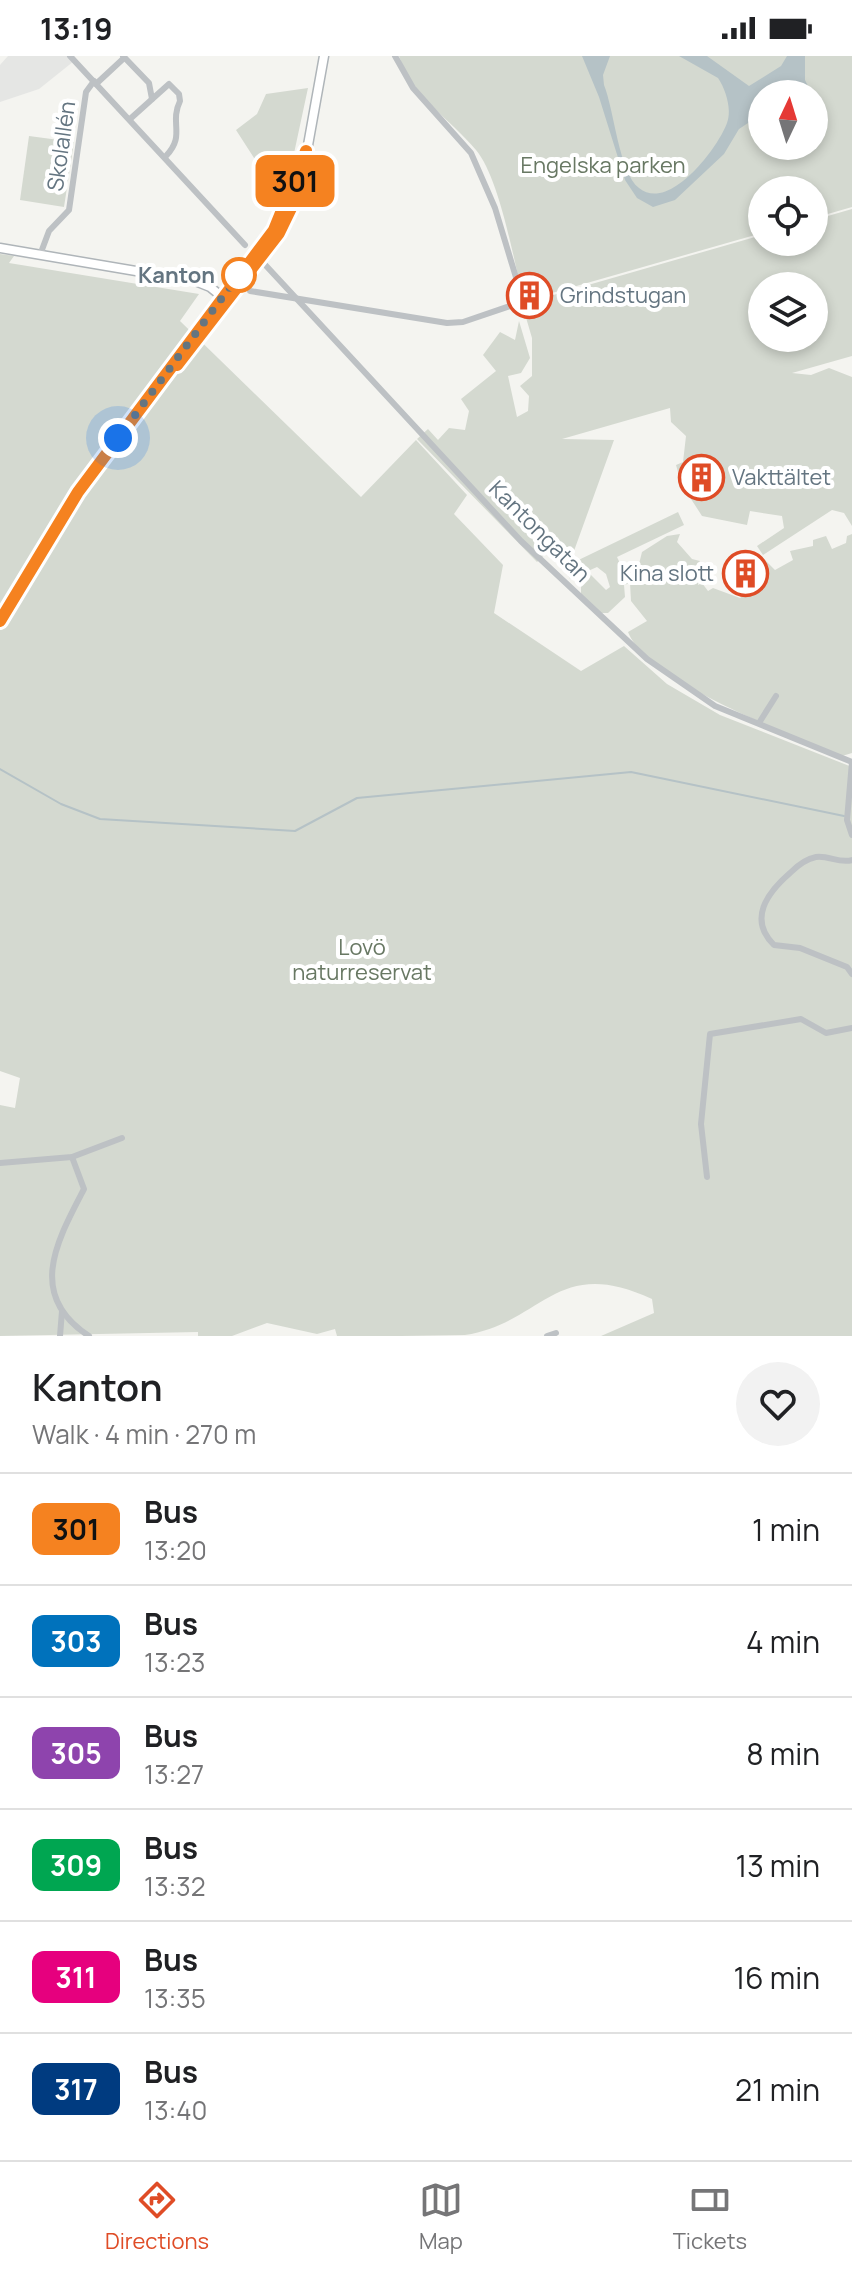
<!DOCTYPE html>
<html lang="en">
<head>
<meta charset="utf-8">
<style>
	:root { --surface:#fff; --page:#f2f2f2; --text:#202124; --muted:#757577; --line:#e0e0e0; --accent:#df4c26 }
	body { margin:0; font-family:Manrope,sans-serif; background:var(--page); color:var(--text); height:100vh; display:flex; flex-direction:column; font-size:30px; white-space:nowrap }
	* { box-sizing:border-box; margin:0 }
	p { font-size:26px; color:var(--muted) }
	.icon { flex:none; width:44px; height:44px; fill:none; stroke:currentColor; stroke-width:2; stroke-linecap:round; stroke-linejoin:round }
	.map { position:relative; height:1280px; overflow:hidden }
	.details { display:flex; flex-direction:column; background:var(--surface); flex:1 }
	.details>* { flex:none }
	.badge { padding:0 16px; border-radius:12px; font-size:28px; line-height:52px }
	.needle { width:52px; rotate:4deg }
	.tools { position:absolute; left:748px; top:24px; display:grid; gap:16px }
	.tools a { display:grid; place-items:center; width:80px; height:80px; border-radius:50%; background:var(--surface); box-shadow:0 4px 12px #0003; font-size:40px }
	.you { position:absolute; width:40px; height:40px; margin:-20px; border:6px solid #fff; border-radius:50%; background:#1a73e8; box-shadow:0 0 0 12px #1a73e833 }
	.map>.badge { position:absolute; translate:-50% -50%; box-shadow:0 0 0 4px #fff }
	.round { display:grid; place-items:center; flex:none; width:84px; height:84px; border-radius:42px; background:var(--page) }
	.headline { display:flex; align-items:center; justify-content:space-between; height:136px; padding:0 32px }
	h1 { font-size:38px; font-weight:600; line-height:60px }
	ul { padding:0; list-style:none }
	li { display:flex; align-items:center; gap:24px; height:112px; padding:0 32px; border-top:2px solid var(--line) }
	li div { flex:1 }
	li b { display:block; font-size:30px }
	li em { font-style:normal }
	li .badge { min-width:88px; font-weight:700; text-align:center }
	.status { display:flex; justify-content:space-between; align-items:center; height:56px; padding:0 40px; background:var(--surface); direction:ltr }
	.status svg { height:22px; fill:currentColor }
	.tab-bar { display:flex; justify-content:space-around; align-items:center; height:112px; border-top:2px solid var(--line); background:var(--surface); font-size:22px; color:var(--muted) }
	.tab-bar a { display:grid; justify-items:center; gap:4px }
	.tab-bar .current { color:var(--accent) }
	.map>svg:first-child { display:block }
	.built { fill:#e5e6e4 }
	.green { fill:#d4d9d0; fill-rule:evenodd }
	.water { fill:#b5c2c6 }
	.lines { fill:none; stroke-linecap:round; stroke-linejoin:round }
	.stream { stroke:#b5c2c6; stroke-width:2 }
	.secondary-casing { stroke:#afb5b9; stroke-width:11 }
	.street { stroke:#bdc1c4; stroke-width:6 }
	.secondary { stroke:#fff; stroke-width:8 }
	.line-casing { stroke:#fff; stroke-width:18 }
	.line { stroke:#f58220; stroke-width:12 }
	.walk { stroke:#647581; stroke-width:8; stroke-dasharray:0 14.4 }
	.stop-dot { fill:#fff; stroke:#f58220; stroke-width:4 }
	.labels { text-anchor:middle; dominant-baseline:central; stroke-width:8; stroke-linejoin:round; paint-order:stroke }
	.street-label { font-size:22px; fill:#647581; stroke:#fff }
	.park-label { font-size:22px; fill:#687863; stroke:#fff }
	.stop-label { font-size:22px; font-weight:bold; fill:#647581; stroke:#fff; text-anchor:end }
	.poi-label { font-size:22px; fill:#647581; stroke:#fff; text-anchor:start }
</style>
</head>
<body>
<div class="status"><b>13:19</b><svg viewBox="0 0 49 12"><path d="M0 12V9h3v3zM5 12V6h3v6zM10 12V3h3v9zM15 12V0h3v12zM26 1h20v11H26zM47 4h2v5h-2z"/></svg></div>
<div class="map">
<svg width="852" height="1280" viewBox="0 0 852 1280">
	<rect width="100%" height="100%" fill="#f4f4f0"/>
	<polygon class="built" points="8,0 69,0 74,5 39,33 0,46 0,9"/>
	<g class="green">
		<path d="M 399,0 L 852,0 L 852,151 L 814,162 L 814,134 L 762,134 L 762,177 L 524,245 C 514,206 500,123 476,94 C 450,63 412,40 399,0 ZM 762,38 L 814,38 L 814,90 L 762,90 Z"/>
		<polygon points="308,32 287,130 269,125 236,74 257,58 266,38"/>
		<polygon points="29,80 74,86 64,151 20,144"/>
		<path d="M 852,153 L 852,300 L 792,317 L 811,319 L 829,312 L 852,321 L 852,470 L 844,457 L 832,454 L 763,499 L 757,490 L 784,472 L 782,460 L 750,455 L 747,469 L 702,460 L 682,429 L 705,432 L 706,413 L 695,409 L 678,416 L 676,409 L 683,406 L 686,380 L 671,366 L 670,352 L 562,383 L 614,384 L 570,506 L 560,502 L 562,495 L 544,499 L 537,506 L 417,383 L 428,373 L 438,384 L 449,372 L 465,374 L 469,355 L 461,343 L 496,315 L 483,299 L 500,276 L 515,284 L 519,265 L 530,302 L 521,317 L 508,320 L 517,361 L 528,355 L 529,340 L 520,330 L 532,320 L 532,282 L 522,248 L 762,179 L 762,186 L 814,186 L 814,164 ZM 762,230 L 814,230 L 814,282 L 762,282 Z"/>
		<path d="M 0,198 L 14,200 L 9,207 L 199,238 L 180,265 L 361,441 L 416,384 L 467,439 L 454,458 L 503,509 L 494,557 L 581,615 L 624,590 L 667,628 L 720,659 L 852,711 L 852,1280 L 601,1280 L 654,1257 L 652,1243 C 556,1198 543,1267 465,1279 C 424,1280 378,1280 337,1280 L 335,1273 L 317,1278 L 267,1267 L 232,1280 L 198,1280 L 198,1276 L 0,1280 L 0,1049 L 15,1052 L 20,1022 L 0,1015 Z"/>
		<path d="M 678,456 L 684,469 L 617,501 L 624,516 L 637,516 L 642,496 L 667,480 L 680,478 L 677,486 L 692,503 L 700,505 L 692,515 L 699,519 L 698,529 L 702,527 L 708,535 L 713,532 L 740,542 L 755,531 L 746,528 L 752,506 L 760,499 L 775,514 L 793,504 L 790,495 L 813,490 L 813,484 L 826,480 L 832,493 L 846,487 L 847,480 L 852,478 L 852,697 L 842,700 C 791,678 648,627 628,576 L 647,565 L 631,545 L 630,527 L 624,529 L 625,541 L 608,557 L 601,557 L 581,538 L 581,526 L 590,518 L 606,534 L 610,531 L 606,518 L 597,511 L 570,523 L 564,511 Z"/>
	</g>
	<path class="water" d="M 582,0 L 610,0 L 603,19 L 604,29 C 614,53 619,117 639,132 C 669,157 718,92 727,67 C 732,53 726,34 718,22 L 679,0 L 707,0 L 749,30 L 781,10 L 787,0 L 805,0 L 805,24 L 812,38 L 762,38 L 762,63 L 754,63 L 739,73 L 724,98 L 675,144 L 653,151 L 637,142 L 625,124 L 599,41 Z"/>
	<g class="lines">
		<polyline class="stream" points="0,713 61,748 100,763 295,775 357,742 631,716 844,760"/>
		<defs>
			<g id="secondary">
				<polyline points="0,192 195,225 210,231 226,244"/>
				<polyline points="220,245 274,174 294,129"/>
				<polyline points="0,565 78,436 279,177 303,117 324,0"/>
			</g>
		</defs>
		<use href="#secondary" class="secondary-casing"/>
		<g class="street">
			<polyline points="70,0 245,189"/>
			<polyline points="123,0 149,27 152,43"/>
			<polyline points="96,28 124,2"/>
			<path d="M 130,63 L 169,28 L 179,38 L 180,45 C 169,68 186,79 166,100"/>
			<polyline points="40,199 49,175 69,154 86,36 94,25"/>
			<polyline points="257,200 521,485 647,603 715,650 852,706"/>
			<polyline points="250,235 447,267 463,266 516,248 521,238 495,152 471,97 413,32 395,0"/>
			<polyline points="759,667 776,640"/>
			<polyline points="852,706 847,764 852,779"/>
			<path d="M 852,804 C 840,808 828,799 816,801 C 805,803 797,810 790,817 C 767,837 748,863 774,889 L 800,892 L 847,911 L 852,918"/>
			<path d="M 72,1101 L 84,1133 C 57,1185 26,1239 89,1280"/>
			<polyline points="0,1107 72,1101 122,1082"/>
			<polyline points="707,1121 701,1068 710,978 801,963 826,977 852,972"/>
			<polyline points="60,1280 62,1255"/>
			<polyline points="547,1280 556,1277"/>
		</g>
		<use href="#secondary" class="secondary"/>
	</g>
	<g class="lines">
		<defs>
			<polyline id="line" points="0,565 78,436 274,174 306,95 294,146 279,177 177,309"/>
		</defs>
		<use href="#line" class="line-casing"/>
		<use href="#line" class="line"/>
		<polyline class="walk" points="118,382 242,215 239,219"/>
	</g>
	<defs>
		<symbol id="building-ring" viewBox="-11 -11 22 22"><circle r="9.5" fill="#fff" stroke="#df4c26" stroke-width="1.5"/><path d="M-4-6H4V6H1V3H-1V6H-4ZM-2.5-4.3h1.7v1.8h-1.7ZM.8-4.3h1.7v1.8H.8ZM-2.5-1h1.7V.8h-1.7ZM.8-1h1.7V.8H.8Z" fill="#df4c26"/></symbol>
	</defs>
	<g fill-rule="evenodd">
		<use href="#building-ring" x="504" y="214" width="51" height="51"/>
		<use href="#building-ring" x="676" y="396" width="51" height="51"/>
		<use href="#building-ring" x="720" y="492" width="51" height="51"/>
	</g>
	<circle class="stop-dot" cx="239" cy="219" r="16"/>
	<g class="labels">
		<g class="street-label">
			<text transform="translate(61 90) rotate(-82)">Skolallén</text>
			<text transform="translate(540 475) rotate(45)">Kantongatan</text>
		</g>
		<g class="park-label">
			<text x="603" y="109">Engelska parken</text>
			<text x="362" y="891">Lovö<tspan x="362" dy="25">naturreservat</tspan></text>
		</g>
		<g class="stop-label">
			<text x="215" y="219">Kanton</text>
		</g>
		<g class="poi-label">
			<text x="560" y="239">Grindstugan</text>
			<text x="732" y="421">Vakttältet</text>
			<text x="714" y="517" text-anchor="end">Kina slott</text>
		</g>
	</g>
</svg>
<div class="tools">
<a><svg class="needle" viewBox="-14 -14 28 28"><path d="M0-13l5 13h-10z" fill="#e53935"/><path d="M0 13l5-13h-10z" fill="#757577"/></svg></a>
<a><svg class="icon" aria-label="locate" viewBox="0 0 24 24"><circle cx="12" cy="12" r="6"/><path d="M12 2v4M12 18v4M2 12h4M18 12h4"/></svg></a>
<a><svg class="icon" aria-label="layers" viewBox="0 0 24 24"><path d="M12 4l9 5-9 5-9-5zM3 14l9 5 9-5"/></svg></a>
</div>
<div class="you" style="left:118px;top:382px"></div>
<b class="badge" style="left:295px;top:125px;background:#f58220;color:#111">301</b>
</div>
<section class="details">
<div class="headline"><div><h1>Kanton</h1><p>Walk · 4 min · 270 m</p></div><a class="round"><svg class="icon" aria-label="heart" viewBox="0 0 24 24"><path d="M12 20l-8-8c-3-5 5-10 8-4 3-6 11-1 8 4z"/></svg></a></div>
<ul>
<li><span class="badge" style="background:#f58220;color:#111">301</span><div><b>Bus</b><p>13:20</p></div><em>1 min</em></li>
<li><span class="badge" style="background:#0072bc;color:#fff">303</span><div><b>Bus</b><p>13:23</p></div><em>4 min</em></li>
<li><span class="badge" style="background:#8e44ad;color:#fff">305</span><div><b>Bus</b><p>13:27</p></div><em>8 min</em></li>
<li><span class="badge" style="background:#00a651;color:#fff">309</span><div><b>Bus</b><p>13:32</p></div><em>13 min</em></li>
<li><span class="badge" style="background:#e6007e;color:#fff">311</span><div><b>Bus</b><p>13:35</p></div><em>16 min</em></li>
<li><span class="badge" style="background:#003b80;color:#fff">317</span><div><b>Bus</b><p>13:40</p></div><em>21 min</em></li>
</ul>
</section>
<nav class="tab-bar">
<a class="current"><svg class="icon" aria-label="directions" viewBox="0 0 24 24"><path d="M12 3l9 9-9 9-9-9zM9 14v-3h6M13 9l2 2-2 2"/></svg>Directions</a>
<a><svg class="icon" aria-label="map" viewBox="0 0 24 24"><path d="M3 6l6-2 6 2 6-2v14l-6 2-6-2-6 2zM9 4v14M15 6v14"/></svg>Map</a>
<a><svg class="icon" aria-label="tickets" viewBox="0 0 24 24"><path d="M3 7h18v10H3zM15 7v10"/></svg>Tickets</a>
</nav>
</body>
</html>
